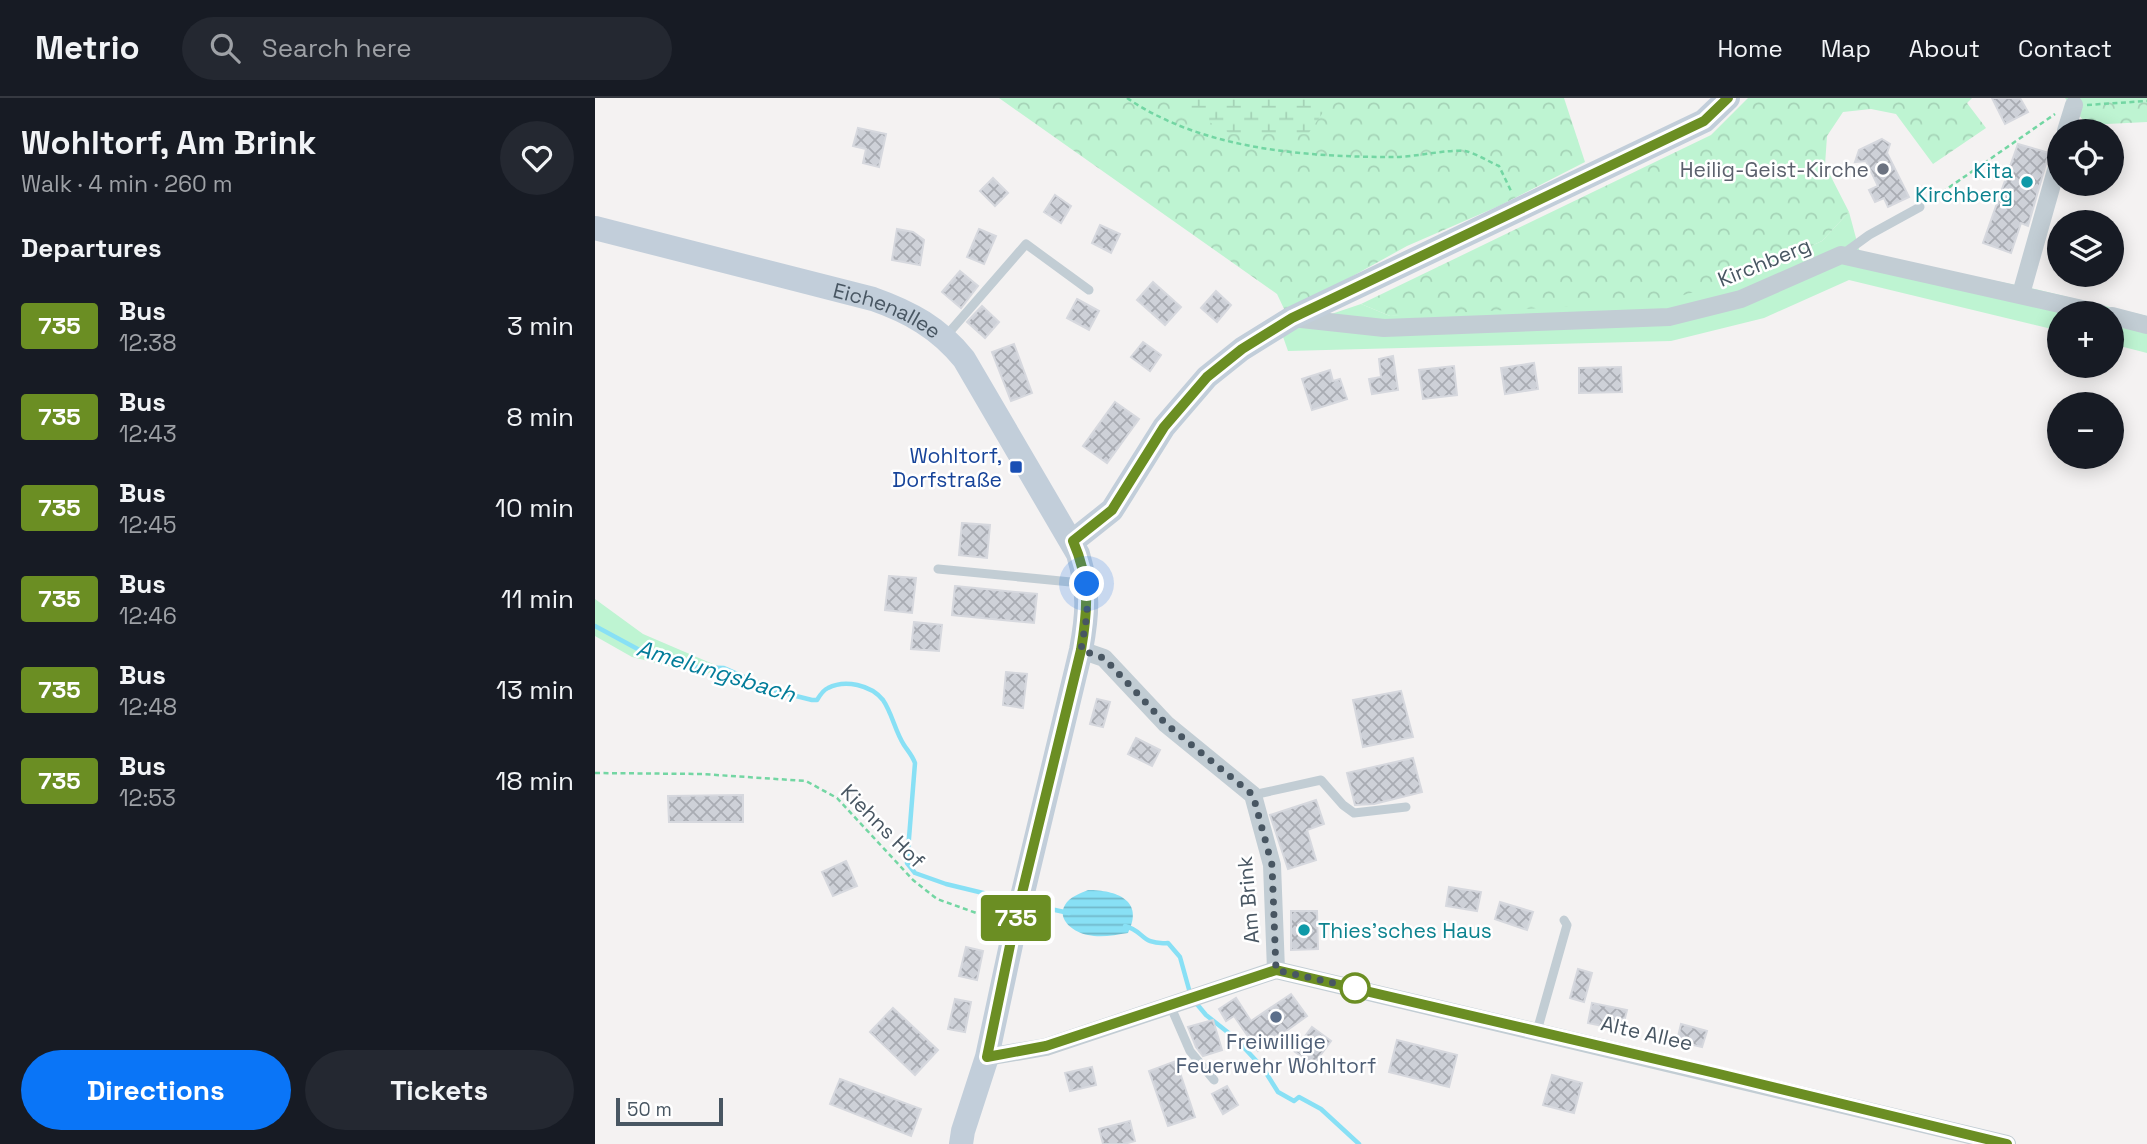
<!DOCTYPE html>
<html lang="en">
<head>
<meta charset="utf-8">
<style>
	:root { --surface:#171b24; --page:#242831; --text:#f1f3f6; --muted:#9ea1a6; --line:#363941; --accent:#0a75f7 }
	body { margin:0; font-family:"Space Grotesk",sans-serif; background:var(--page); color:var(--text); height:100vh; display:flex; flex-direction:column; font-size:26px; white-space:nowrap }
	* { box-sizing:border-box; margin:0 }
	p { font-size:23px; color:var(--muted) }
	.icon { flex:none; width:38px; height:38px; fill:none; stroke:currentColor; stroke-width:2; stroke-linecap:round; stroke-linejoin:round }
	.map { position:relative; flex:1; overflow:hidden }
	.details { display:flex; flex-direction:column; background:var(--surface); width:595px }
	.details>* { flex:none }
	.badge { padding:0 14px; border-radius:5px; font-size:24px; line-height:46px }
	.tools { position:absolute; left:1452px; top:21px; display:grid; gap:14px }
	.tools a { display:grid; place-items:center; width:77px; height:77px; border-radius:50%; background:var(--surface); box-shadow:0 4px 18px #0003; font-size:35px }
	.scale { position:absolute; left:21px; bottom:18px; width:107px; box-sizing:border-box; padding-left:7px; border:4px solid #485662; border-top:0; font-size:19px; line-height:24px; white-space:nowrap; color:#485662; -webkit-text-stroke:5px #fff; paint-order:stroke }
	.you { position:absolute; width:35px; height:35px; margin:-18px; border:5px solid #fff; border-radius:50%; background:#1a73e8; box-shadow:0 0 0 10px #1a73e833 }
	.map>.badge { position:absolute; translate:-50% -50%; box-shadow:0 0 0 4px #fff }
	h2 { padding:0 21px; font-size:26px; line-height:63px }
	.round { display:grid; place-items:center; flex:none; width:74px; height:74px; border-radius:37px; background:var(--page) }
	.overview { display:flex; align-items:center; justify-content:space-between; height:119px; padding:0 21px }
	h1 { font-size:33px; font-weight:700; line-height:52px }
	.action { display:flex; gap:14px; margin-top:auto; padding:14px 21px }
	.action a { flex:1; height:80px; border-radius:42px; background:var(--accent); color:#fff; font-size:28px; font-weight:700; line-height:80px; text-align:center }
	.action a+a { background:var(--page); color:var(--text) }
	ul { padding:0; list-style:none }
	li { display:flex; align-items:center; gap:21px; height:91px; padding:0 21px }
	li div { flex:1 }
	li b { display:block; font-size:26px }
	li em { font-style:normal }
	li .badge { min-width:77px; font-weight:700; text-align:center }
	header { display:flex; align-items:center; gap:42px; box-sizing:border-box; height:98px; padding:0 35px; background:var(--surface); border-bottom:2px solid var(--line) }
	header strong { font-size:33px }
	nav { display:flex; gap:38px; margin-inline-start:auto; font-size:24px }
	.search { width:490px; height:63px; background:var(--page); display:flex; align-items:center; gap:18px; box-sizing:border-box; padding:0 24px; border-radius:38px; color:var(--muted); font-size:26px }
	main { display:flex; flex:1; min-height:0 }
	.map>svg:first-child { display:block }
	.green { fill:#bef4d2 }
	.forest { fill:url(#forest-crowns) }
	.wetland { fill:url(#wetland-marsh) }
	.water { fill:url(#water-rules) }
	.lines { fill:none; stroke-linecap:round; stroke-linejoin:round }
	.stream { stroke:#88e0f5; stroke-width:4.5 }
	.building { fill:url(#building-cross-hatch); stroke:#d6d8de; stroke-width:2 }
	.path { stroke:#73d6a3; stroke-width:2.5; stroke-dasharray:5 3.5; stroke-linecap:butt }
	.lane { stroke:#c2cdd4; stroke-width:9 }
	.street { stroke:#c2cdd4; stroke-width:18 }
	.secondary { stroke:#c2ceda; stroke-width:24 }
	.line-casing { stroke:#fff; stroke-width:16 }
	.line { stroke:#6b8e23; stroke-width:10 }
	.walk { stroke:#485662; stroke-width:7; stroke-dasharray:0 12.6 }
	.worship-dot { fill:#6b7280; stroke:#fff; stroke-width:2.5 }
	.culture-dot { fill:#0f9aa8; stroke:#fff; stroke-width:2.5 }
	.transit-dot { fill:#1a4fb4; stroke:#fff; stroke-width:2.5 }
	.stop-dot { fill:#fff; stroke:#6b8e23; stroke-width:3.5 }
	.service-dot { fill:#5c6f8a; stroke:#fff; stroke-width:2.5 }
	.labels { text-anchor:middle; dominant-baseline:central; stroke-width:5; stroke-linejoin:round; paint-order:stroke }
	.worship-label { font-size:21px; fill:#5b616d; stroke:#fff; text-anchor:end }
	.culture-label { font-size:21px; fill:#0d838f; stroke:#fff; text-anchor:end }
	.street-label { font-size:21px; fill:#485662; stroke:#fff }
	.transit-label { font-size:21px; fill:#164399; stroke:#fff; text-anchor:end }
	.service-label { font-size:21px; fill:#4e5e75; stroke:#fff }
	.water-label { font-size:23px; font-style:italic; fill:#037d9a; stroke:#fff }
</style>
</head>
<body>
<header>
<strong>Metrio</strong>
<div class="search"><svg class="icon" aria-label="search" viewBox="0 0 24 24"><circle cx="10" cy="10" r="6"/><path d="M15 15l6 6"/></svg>Search here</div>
<nav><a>Home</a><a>Map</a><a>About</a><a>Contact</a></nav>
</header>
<main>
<section class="details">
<div class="overview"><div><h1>Wohltorf, Am Brink</h1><p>Walk · 4 min · 260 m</p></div><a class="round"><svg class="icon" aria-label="heart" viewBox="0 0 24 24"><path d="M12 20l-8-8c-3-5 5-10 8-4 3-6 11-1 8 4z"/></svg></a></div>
<h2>Departures</h2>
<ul>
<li><span class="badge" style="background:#6b8e23;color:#fff">735</span><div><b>Bus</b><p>12:38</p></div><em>3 min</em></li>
<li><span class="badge" style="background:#6b8e23;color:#fff">735</span><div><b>Bus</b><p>12:43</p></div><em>8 min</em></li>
<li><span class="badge" style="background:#6b8e23;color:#fff">735</span><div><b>Bus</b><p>12:45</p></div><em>10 min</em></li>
<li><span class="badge" style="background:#6b8e23;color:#fff">735</span><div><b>Bus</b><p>12:46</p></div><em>11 min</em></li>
<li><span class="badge" style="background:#6b8e23;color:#fff">735</span><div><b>Bus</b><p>12:48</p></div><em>13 min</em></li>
<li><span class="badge" style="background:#6b8e23;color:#fff">735</span><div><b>Bus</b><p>12:53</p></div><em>18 min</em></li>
</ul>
<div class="action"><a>Directions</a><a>Tickets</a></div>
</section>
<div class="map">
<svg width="1552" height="1046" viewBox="0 0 1552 1046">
	<defs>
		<pattern id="forest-crowns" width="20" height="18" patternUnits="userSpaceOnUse" patternTransform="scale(1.75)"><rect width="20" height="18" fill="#bef4d2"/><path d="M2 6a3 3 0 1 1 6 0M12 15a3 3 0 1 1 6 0" fill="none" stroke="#a5d3b7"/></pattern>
		<pattern id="wetland-marsh" width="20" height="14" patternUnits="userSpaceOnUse" patternTransform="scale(1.75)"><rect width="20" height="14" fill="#bef4d2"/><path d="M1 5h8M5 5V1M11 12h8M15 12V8" fill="none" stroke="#a5d3b7"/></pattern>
		<pattern id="water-rules" width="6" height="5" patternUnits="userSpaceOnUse" patternTransform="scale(1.75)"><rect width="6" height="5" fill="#88e0f5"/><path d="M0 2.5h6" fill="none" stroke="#71b8ca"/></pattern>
		<pattern id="building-cross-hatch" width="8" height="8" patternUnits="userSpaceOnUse" patternTransform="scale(1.75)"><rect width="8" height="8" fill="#ced1d8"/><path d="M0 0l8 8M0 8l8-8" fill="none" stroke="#a9acb3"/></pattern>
	</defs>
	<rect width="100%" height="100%" fill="#f4f2f2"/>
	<g class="green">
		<polygon points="1254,114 1265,155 1440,191 1552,218 1552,255 1517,246 1517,215 1465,215 1465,233 1254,182 1169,220 1076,243 693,253 686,233 766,206 795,218 1145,181 1227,143"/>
		<polygon points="0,501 48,536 125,569 110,577 37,559 0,538"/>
	</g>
	<g class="forest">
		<polygon points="404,0 969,0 990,64 904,108 812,148 691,215 682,196"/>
		<polygon points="1153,0 1377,0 1372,5 1391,30 1338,66 1301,16 1276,11 1248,14 1232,38 1230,67 1254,114 1227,143 1145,181 1064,204 795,218 766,206 1116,37"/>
		<polygon points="1470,0 1552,0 1552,24 1492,27"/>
	</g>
	<polygon class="wetland" points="570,0 738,0 713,36 636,36"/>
	<path class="water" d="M 493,792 C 521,792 550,802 533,835 C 520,837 506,840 493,837 C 480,835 461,822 470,807 C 474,799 486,795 493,792 Z"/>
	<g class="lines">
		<g class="stream">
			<path d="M 0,528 L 50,555 L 99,569 L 129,570 L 181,593 L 217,602 L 222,602 C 225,597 228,592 233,590 C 250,581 276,587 288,602 C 297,615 300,633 309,647 C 313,653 317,657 320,665 L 312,765 L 320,775 L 351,786 L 417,802"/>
			<polyline points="446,809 474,815"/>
			<path d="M 530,828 C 550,833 545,847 573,845 L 585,859 L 595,895"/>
			<polyline points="601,905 611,917 640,940 668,970 683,994 699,1003 704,999 726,1011 764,1046"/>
		</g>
	</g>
	<g class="building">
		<polygon points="1397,0 1425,0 1433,14 1410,26"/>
		<polygon points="263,30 291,36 284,69 268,65 271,51 258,48"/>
		<polygon points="1287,41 1295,46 1292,55 1314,99 1293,109 1289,100 1280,104 1274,92 1283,88 1271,63 1260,64 1264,52"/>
		<polygon points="1423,46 1454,55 1433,128 1426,125 1416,155 1388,145"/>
		<polygon points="398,80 413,95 400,108 385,93"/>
		<polygon points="460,97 476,108 466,125 449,114"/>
		<polygon points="505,127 525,136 516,155 497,145"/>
		<polygon points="302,131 318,134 329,142 325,167 297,162"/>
		<polygon points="384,131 401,138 389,166 372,159"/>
		<polygon points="365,173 383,188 366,210 347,194"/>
		<polygon points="558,184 586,209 570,227 542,202"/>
		<polygon points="621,193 636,207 622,224 606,210"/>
		<polygon points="482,201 504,213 494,232 472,220"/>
		<polygon points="387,208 404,224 390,240 372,224"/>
		<polygon points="548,244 566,257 555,273 536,259"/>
		<polygon points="419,246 437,295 416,303 397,254"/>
		<polygon points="798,258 803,292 777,296 774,281 786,279 784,261"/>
		<polygon points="939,265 943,291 910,296 906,270"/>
		<polygon points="859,268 862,297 828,301 824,272"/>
		<polygon points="1026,269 1027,294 984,295 984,270"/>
		<polygon points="735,272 738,283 745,281 752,301 717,312 707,281"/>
		<polygon points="520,304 544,321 512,365 488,348"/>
		<polygon points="367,425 395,427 392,460 364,457"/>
		<polygon points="294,478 321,480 317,515 290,512"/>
		<polygon points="360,488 442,496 439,525 357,517"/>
		<polygon points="319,524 347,527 344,553 316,551"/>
		<polygon points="411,574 432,576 428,610 408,607"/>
		<polygon points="806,593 818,639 768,649 758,602"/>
		<polygon points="502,601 515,604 508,629 495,626"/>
		<polygon points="541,640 565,652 557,668 533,656"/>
		<polygon points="818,660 827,694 779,706 760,707 752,675"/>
		<polygon points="148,697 148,724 74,724 73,698"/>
		<polygon points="721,702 729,726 712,732 721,762 693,771 675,717"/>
		<polygon points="251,763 262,788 238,798 227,774"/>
		<polygon points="854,789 886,794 882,813 851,808"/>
		<polygon points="905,804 938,814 932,832 900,821"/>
		<polygon points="696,813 722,813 723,851 696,852"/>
		<polygon points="371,849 388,853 382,882 364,878"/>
		<polygon points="983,871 997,875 989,904 975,900"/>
		<polygon points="696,896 712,918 663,953 639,918 631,923 624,911 641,900 656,923"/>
		<polygon points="360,901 376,904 370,934 353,931"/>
		<polygon points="997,905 1032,912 1027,932 993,925"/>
		<polygon points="298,910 343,952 320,977 275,934"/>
		<polygon points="618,922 627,952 608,958 601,949 593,929"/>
		<polygon points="1086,926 1112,933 1107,949 1082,943"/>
		<polygon points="717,929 736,943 718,967 699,953"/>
		<polygon points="802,942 862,957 854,989 794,974"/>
		<polygon points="581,963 600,1019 573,1028 554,973"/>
		<polygon points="497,969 501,987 475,993 470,975"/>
		<polygon points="957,977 987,985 979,1015 948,1007"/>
		<polygon points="245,981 326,1011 316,1038 235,1006"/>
		<polygon points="632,988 643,1007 628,1016 617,996"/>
		<polygon points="535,1023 540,1043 529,1046 508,1046 504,1031"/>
	</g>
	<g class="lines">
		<g class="path">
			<path d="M 532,0 C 608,52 711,59 800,59 C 820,59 853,51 870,53 C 881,55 894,64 904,68 L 917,95"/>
			<polyline points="1492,7 1552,3"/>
			<polyline points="1333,104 1460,16"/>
			<polyline points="0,675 107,676 211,683 242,700 318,782 342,801 401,822"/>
		</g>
		<g class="lane">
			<polyline points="1248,156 1274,137 1325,109"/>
			<polyline points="351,238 431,146 494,192"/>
			<polyline points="343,471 486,485"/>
			<polyline points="658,697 726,682 748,707 759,715 811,709"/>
			<polyline points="575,907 595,953 619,982"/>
			<polyline points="942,933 972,827 969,822"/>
		</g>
		<g class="street">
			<polyline points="1471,33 1479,7"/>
			<polyline points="1426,196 1465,58"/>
			<polyline points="1517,218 1552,227"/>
			<polyline points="697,220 789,230 1074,219 1146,201 1246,157 1505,215"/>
			<polyline points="486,552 509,560 571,626 658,697 677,767 681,872"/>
			<polyline points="681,872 1412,1046"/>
			<polyline points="392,959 451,949 681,872"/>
		</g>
		<g class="secondary">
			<path id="s1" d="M 0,130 L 278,201 C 315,214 344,230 369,261 L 483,456 C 494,494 493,514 486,552 L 420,828 L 392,959 L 368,1033 L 366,1046"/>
			<polyline points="478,443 517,412 569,329 612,279 647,251 697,220 1109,23 1133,0"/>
		</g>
	</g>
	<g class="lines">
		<defs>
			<path id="line" d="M 1133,0 L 1109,23 L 697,220 L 647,251 L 612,279 L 569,329 L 517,412 L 478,443 C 495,482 493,511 486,552 L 419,828 L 392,959 L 451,948 L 681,872 L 1120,975 L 1412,1046"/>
		</defs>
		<use href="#line" class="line-casing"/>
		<use href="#line" class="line"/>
		<polyline class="walk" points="492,486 492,517 486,552 509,560 571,626 658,697 677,767 681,872 760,890"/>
	</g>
	<circle class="worship-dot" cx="1288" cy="71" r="7"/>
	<g class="culture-dot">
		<circle cx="1432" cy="84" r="7"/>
		<circle cx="709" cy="832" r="7"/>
	</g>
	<rect class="transit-dot" x="414" y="362" width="14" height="14" rx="3.5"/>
	<circle class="stop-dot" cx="760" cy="890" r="14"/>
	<circle class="service-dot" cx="681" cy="919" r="7"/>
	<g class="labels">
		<g class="worship-label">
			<text x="1274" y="71">Heilig-Geist-Kirche</text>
		</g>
		<g class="culture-label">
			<text x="1418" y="72">Kita<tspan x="1418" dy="24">Kirchberg</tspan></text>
			<text x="723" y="832" text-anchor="start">Thies'sches Haus</text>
		</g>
		<g class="street-label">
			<text transform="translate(1169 164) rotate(-22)">Kirchberg</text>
			<text stroke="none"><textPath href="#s1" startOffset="304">Eichenallee</textPath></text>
			<text transform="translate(288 728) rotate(45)">Kiehns Hof</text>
			<text transform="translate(653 802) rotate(-95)">Am Brink</text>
			<text transform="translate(1052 935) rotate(13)">Alte Allee</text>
		</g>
		<g class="transit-label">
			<text x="407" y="357">Wohltorf,<tspan x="407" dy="24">Dorfstraße</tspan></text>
		</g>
		<g class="service-label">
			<text x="681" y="943">Freiwillige<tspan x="681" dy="24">Feuerwehr Wohltorf</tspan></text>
		</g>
		<g class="water-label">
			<text transform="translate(121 573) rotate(17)">Amelungsbach</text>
		</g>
	</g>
</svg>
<div class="tools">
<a><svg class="icon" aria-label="locate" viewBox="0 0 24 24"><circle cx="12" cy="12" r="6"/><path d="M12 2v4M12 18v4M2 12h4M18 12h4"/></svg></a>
<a><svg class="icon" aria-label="layers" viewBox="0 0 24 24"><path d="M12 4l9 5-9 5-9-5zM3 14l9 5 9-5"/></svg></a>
<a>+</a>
<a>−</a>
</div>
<div class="scale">50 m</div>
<div class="you" style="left:492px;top:486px"></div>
<b class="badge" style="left:421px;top:820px;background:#6b8e23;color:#fff">735</b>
</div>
</main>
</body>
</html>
